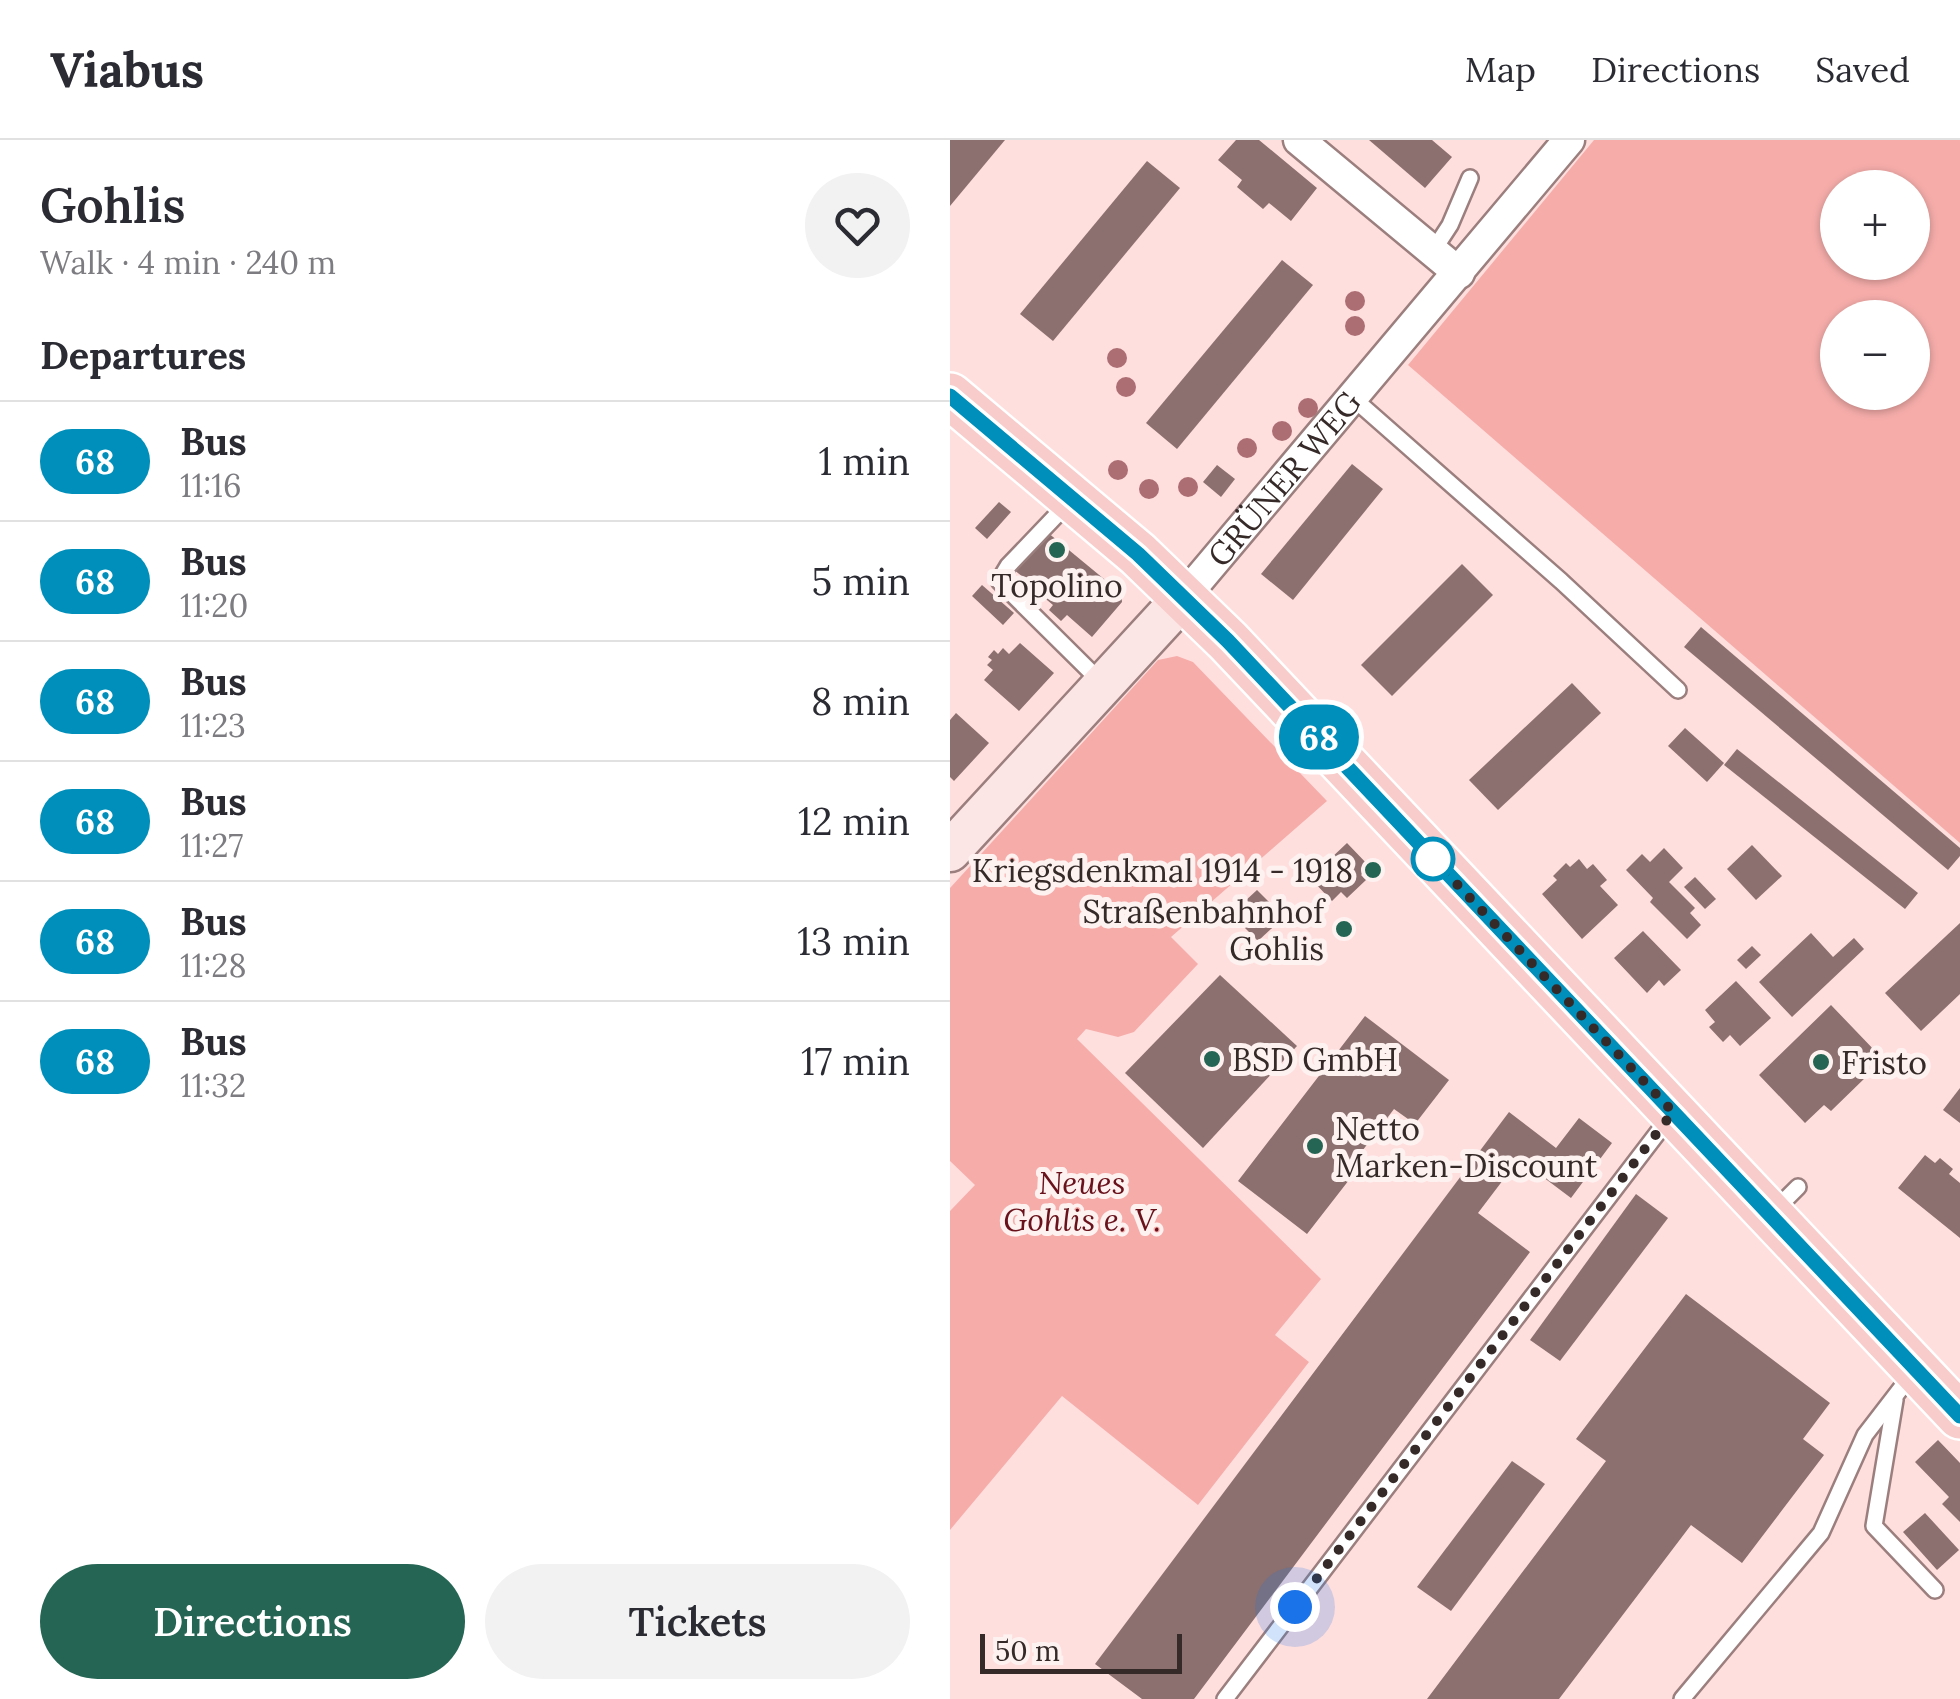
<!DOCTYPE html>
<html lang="en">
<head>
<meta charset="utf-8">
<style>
	:root { --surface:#fff; --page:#f2f2f3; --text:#2b2b33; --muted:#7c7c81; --line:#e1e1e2; --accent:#256553 }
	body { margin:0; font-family:Lora,serif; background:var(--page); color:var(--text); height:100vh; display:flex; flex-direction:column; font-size:38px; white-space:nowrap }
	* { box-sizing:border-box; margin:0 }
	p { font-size:32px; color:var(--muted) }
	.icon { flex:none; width:55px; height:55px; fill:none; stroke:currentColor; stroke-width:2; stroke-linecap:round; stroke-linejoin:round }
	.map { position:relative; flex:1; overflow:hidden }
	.details { display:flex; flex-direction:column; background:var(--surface); width:950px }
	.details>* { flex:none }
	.badge { padding:0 20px; border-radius:32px; font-size:35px; line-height:65px }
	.fabs { position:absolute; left:870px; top:30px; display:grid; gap:20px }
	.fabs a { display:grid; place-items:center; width:110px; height:110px; border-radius:50%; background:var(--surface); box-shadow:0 2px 8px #0004; font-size:50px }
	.scale { position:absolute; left:30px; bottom:25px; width:202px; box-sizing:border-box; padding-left:10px; border:5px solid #362a29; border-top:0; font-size:28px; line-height:35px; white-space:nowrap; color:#362a29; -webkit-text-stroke:8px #fef2f1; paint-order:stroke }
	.you { position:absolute; width:50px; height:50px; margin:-25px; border:8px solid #fff; border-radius:50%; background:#1a73e8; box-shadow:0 0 0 15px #1a73e833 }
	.map>.badge { position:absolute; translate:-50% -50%; box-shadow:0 0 0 5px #fff }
	h2 { padding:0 40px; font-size:38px; line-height:90px }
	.round { display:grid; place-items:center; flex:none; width:105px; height:105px; border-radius:52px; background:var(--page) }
	.summary { display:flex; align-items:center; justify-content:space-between; height:170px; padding:0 40px }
	h1 { font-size:48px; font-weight:600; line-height:75px }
	.cta { display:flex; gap:20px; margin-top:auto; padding:20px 40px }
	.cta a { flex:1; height:115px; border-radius:60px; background:var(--accent); color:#fff; font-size:40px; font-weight:600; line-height:115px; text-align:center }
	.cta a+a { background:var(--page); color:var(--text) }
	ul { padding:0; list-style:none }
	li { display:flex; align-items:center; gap:30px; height:120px; padding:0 40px; border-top:2px solid var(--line) }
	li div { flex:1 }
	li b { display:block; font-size:38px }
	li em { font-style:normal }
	li .badge { min-width:110px; font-weight:700; text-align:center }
	header { display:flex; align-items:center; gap:60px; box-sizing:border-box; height:140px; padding:0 50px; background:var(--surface); border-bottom:2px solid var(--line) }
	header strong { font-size:48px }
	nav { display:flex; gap:55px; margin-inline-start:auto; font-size:35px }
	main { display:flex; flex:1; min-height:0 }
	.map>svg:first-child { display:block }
	.green { fill:#f6adaa; fill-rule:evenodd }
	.building { fill:#8b706f }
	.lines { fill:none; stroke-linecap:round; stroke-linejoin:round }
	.lane-casing { stroke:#9b7f7e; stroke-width:20 }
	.street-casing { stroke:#9b7f7e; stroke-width:35 }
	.secondary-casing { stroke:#9b7f7e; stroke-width:45 }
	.primary-casing { stroke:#fff; stroke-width:50 }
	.lane { stroke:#fff; stroke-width:15 }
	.street { stroke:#fff; stroke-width:30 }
	.secondary { stroke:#fce6e5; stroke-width:40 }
	.primary { stroke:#f8ccca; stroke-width:45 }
	.tree { fill:#ac6e73 }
	.line-casing { stroke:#fff; stroke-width:22 }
	.line { stroke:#008fba; stroke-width:15 }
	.walk { stroke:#362a29; stroke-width:10; stroke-dasharray:0 18 }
	.poi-dot { fill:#256553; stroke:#fef2f1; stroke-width:4 }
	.stop-dot { fill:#fff; stroke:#008fba; stroke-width:5 }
	.labels { text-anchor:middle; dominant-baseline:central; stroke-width:10; stroke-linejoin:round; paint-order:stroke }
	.street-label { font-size:32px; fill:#362a29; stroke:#fef2f1 }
	.poi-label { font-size:32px; fill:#362a29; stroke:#fef2f1; text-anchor:start }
	.park-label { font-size:32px; font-style:italic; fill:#69121b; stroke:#fef2f1 }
</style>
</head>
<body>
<header>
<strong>Viabus</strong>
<nav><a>Map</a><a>Directions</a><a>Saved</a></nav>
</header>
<main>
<section class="details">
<div class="summary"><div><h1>Gohlis</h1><p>Walk · 4 min · 240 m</p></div><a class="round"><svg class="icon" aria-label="heart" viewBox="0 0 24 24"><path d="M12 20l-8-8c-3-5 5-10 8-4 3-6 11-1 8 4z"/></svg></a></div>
<h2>Departures</h2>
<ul>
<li><span class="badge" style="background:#008fba;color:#fff">68</span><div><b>Bus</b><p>11:16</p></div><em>1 min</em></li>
<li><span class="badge" style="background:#008fba;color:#fff">68</span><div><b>Bus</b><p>11:20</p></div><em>5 min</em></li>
<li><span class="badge" style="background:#008fba;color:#fff">68</span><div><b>Bus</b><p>11:23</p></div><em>8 min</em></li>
<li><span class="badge" style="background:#008fba;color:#fff">68</span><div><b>Bus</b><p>11:27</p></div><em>12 min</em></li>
<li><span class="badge" style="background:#008fba;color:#fff">68</span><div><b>Bus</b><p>11:28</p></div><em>13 min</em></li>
<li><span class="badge" style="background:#008fba;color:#fff">68</span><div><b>Bus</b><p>11:32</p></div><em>17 min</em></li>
</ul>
<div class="cta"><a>Directions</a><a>Tickets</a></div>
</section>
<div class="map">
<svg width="1010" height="1559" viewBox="0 0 1010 1559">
	<rect width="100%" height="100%" fill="#ffdfde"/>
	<g class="green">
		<path d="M 644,0 L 1010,0 L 1010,703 L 458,225 ZM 888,48 L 962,48 L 962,122 L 888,122 ZM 888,178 L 962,178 L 962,252 L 888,252 Z"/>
		<polygon points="227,516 243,522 377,661 221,797 248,824 184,892 168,897 136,889 127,899 371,1139 325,1195 359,1222 248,1365 112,1256 0,1390 0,1071 25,1045 0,1021 0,748 208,520"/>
	</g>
	<g class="building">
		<polygon points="0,0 55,0 0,66"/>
		<polygon points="286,0 309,0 367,48 341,81 319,63 313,69 287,47 292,40 268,20"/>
		<polygon points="419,0 482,0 502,17 475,48"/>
		<polygon points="197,21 230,48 103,201 70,174"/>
		<polygon points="332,120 363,145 227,309 196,283"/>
		<polygon points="402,324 433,349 343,460 311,434"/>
		<polygon points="267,325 285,339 271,357 253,342"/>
		<polygon points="49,362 61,372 37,399 25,388"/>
		<polygon points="97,392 171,453 172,462 142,497 117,475 111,481 99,470 103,465 85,450 87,448 63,429"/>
		<polygon points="512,424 543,455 442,556 411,525"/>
		<polygon points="32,445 64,473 53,485 22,456"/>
		<polygon points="751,487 1010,708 1010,716 998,730 734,507"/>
		<polygon points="70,503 104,533 69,571 34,540 43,530 37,525 42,520 38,517 44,510 48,514 53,508 59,514"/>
		<polygon points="622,543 651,573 548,670 519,640"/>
		<polygon points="6,573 39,603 4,641 0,637 0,580"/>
		<polygon points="735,588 774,623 757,642 718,606"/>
		<polygon points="787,609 968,753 955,769 774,625"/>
		<polygon points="397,703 420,727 411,735 416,740 397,758 391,752 382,761 360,738"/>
		<polygon points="802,705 832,736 806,760 777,729"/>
		<polygon points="714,708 733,728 719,742 745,768 740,773 751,785 737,799 700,762 703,758 676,730 692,714 700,722"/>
		<polygon points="629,719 637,729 643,724 657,740 650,746 668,765 632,799 592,754 607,740 603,736 616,723 620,727"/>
		<polygon points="745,737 766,759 755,769 734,747"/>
		<polygon points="307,750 334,777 308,801 281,774"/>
		<polygon points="1010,783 1010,854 971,891 935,853"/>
		<polygon points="693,791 731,830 714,846 709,840 697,853 664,818"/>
		<polygon points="861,793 883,817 904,798 914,809 842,877 809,842"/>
		<polygon points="802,806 811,815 796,829 787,820"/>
		<polygon points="270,835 347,906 253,1008 175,933"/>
		<polygon points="786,841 821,878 790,906 780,895 773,902 759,887 765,882 755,870"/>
		<polygon points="881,865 928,914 911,930 917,936 881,971 874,965 855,983 809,935"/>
		<polygon points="415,876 499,940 465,984 444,969 400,1027 406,1031 357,1094 288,1041"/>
		<polygon points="1010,948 1010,983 993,970"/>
		<polygon points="559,972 606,1008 629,978 662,1003 621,1058 569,1019 528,1073 580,1112 244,1559 192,1559 145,1524"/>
		<polygon points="975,1015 985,1023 990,1018 1003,1029 999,1034 1010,1043 1010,1098 948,1048"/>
		<polygon points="686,1054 718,1078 610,1221 580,1200"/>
		<polygon points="736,1154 880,1263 853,1299 874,1315 792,1423 741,1385 609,1559 477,1559 656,1321 626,1299"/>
		<polygon points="988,1300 1010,1323 1010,1382 992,1364 999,1357 965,1322"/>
		<polygon points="562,1321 595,1344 501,1471 467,1447"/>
		<polygon points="975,1373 1009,1410 987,1430 953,1392"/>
	</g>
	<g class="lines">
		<defs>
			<g id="lane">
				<polyline points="483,111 500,85 520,38"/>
				<polyline points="403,258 611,441 728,550"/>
				<polyline points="121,360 58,426 49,441 153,544"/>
				<polyline points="823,1072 848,1047"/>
				<polyline points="945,1260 924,1386 985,1450"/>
				<polyline points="275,1559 722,974"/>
				<polyline points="732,1559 871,1393 915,1295 962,1234"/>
			</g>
			<g id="street">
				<polyline points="349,0 509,133"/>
				<path id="s1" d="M 234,457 L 619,0"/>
			</g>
			<polyline id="secondary" points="0,711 234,457"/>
			<polyline id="primary" points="0,256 188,414 278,501 1010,1276"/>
		</defs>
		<use href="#lane" class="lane-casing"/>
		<use href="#street" class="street-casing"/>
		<use href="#secondary" class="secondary-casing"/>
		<use href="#primary" class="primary-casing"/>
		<use href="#lane" class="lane"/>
		<use href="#street" class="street"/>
		<use href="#secondary" class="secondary"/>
		<use href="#primary" class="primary"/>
	</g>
	<g class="tree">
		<circle cx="405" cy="161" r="10"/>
		<circle cx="405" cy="186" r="10"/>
		<circle cx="167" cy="218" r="10"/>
		<circle cx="176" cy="247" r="10"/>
		<circle cx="358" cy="268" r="10"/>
		<circle cx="332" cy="291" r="10"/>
		<circle cx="297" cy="308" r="10"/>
		<circle cx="168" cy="330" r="10"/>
		<circle cx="238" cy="347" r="10"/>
		<circle cx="199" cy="349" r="10"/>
	</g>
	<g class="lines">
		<defs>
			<polyline id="line" points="0,256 188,414 278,501 1010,1276"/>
		</defs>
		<use href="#line" class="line-casing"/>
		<use href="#line" class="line"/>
		<polyline class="walk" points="345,1467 723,972 483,719"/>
	</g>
	<g class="poi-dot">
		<circle cx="107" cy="410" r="10"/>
		<circle cx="423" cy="730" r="10"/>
		<circle cx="394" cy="789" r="10"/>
		<circle cx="262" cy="919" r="10"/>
		<circle cx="871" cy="922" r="10"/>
		<circle cx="365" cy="1006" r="10"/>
	</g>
	<circle class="stop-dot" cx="483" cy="719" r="20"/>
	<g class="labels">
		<g class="street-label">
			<text stroke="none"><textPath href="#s1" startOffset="155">GRÜNER WEG</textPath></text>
		</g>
		<g class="poi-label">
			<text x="107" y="445" text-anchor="middle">Topolino</text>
			<text x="403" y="730" text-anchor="end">Kriegsdenkmal 1914 - 1918</text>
			<text x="374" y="771" text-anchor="end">Straßenbahnhof<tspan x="374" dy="37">Gohlis</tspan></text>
			<text x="282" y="919">BSD GmbH</text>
			<text x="891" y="922">Fristo</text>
			<text x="385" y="988">Netto<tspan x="385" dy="37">Marken-Discount</tspan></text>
		</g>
		<g class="park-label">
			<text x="132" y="1042">Neues<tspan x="132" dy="37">Gohlis e. V.</tspan></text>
		</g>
	</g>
</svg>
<div class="fabs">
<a>+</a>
<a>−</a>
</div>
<div class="scale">50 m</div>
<div class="you" style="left:345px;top:1467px"></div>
<b class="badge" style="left:369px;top:597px;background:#008fba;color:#fff">68</b>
</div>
</main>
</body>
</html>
